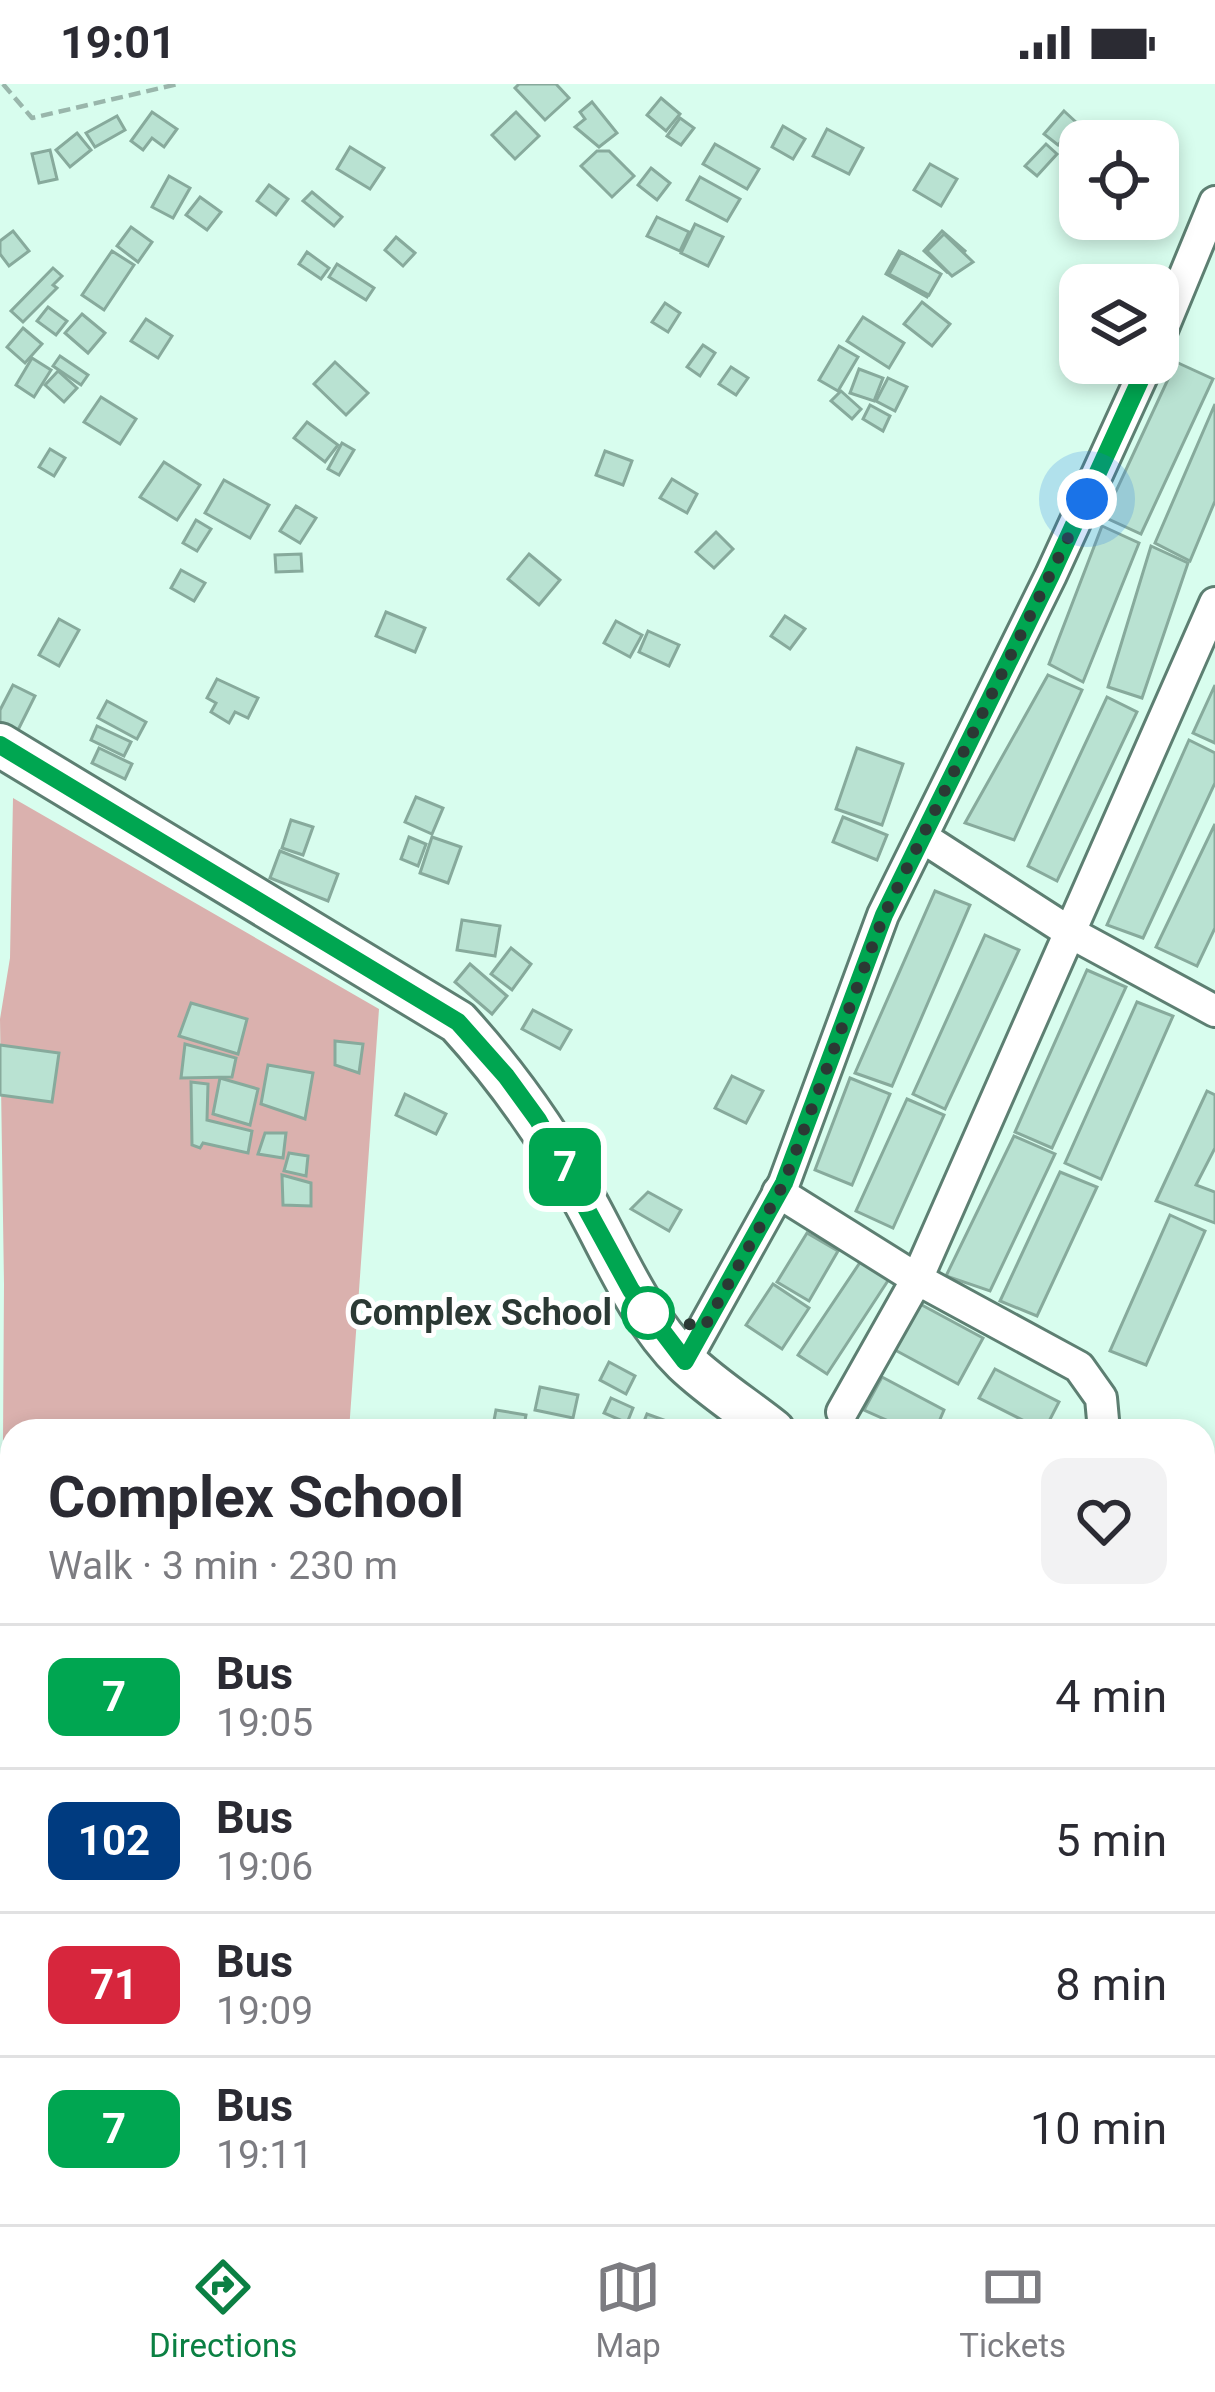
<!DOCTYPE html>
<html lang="en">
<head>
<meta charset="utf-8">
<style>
	:root { --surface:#fff; --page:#f2f2f3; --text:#2b2b33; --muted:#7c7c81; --line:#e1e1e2; --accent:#0b8043 }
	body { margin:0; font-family:Roboto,sans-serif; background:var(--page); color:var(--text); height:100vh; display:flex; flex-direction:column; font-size:45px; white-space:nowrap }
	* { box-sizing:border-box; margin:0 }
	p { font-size:39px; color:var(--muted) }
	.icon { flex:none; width:66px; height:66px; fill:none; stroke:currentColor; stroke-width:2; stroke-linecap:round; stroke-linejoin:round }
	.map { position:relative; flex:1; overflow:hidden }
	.details { position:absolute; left:0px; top:1335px; width:1215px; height:807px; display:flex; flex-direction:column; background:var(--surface); border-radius:36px 36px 0 0; box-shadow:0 6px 18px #0003 }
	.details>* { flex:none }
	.badge { padding:0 24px; border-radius:18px; font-size:42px; line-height:78px }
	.controls { position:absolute; left:1059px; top:36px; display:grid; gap:24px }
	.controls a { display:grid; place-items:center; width:120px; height:120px; border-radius:24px; background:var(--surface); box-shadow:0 6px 18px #0003; font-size:60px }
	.you { position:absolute; width:60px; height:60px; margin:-30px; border:9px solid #fff; border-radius:50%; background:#1a73e8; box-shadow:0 0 0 18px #1a73e833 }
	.map>.badge { position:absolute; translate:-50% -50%; box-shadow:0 0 0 6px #fff }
	.round { display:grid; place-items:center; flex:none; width:126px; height:126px; border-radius:24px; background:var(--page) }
	.headline { display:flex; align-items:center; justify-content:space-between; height:204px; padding:0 48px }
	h1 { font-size:57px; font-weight:700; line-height:90px }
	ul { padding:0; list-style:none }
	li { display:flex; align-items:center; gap:36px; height:144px; padding:0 48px; border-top:3px solid var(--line) }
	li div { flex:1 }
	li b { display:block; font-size:45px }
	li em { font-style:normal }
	li .badge { min-width:132px; font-weight:700; text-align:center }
	.status { display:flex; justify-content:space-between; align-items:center; height:84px; padding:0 60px; background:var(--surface); direction:ltr }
	.status svg { height:33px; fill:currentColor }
	.tab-bar { display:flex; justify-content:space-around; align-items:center; height:168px; border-top:3px solid var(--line); background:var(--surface); font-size:33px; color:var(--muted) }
	.tab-bar a { display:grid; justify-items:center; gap:6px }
	.tab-bar .active { color:var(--accent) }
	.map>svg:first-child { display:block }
	.forest { fill:#dab1ae }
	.building { fill:#b9e2d2; stroke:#87aa9c; stroke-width:3 }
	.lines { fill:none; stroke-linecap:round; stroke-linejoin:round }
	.minor-casing { stroke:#5d7f72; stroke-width:36 }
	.secondary-casing { stroke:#5d7f72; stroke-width:48 }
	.path { stroke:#99b6ab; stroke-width:4.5; stroke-dasharray:12 6; stroke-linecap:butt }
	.minor { stroke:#fff; stroke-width:30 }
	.secondary { stroke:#fff; stroke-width:42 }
	.line-casing { stroke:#fff; stroke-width:27 }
	.line { stroke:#00a651; stroke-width:18 }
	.walk { stroke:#2b3934; stroke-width:12; stroke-dasharray:0 21.6 }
	.stop-dot { fill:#fff; stroke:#00a651; stroke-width:6 }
	.labels { text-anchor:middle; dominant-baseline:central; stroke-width:10; stroke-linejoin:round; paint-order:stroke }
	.stop-label { font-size:36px; font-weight:bold; fill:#2b3934; stroke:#fff; text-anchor:end }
</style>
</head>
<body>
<div class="status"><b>19:01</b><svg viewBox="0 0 49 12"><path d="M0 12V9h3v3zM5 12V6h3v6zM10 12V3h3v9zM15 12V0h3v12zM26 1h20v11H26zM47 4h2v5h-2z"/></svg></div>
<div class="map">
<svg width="1215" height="2140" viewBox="0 0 1215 2140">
	<rect width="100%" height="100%" fill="#d8fdee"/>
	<polygon class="forest" points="13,714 379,925 349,1347 12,1347 12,1532 2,1513 4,1200 0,935 10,874"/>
	<g class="building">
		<polygon points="519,0 556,0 569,14 545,36 515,4"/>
		<polygon points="661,14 680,30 666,47 647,31"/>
		<polygon points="592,18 617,49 599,63 575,43 585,35 580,28"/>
		<polygon points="1064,27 1077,39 1058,61 1044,50"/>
		<polygon points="152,28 177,45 164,63 152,54 143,66 131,57"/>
		<polygon points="516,28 539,52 515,75 492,51"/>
		<polygon points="117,32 125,46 95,63 86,49"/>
		<polygon points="680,34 694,44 681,61 667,52"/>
		<polygon points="783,42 805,55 793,75 772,63"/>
		<polygon points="827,45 863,64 849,90 813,72"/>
		<polygon points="77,49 91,66 70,83 56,66"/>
		<polygon points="715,60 759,85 747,105 703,80"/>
		<polygon points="1046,60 1057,70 1037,92 1025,82"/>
		<polygon points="350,63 384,84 370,105 337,85"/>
		<polygon points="50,66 57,95 39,99 32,70"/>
		<polygon points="597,67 609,67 634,92 612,113 581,82"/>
		<polygon points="930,80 957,95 941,122 914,106"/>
		<polygon points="651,84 670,99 657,116 638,101"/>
		<polygon points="169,92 190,104 173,134 152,123"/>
		<polygon points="700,93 740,115 727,137 687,116"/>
		<polygon points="269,101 288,115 276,131 257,117"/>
		<polygon points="312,108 342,133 334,142 303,117"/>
		<polygon points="200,113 221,128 207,146 186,131"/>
		<polygon points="657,133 689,148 680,167 647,152"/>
		<polygon points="695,140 723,153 708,182 681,169"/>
		<polygon points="131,143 152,158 138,178 117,162"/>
		<polygon points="13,147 29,167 9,182 0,170 0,157"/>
		<polygon points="942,147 965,167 947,188 924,167"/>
		<polygon points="944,150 973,178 952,192 927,167"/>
		<polygon points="396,153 415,169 403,182 385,166"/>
		<polygon points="112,167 134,181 104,226 82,211"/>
		<polygon points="899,167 940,190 927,213 886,190"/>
		<polygon points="307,168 329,184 321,195 299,180"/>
		<polygon points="901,168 941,190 929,211 889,190"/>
		<polygon points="337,180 374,204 366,216 329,193"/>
		<polygon points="53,184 62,192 53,201 57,204 23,238 11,227"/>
		<polygon points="922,218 950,240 932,262 904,240"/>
		<polygon points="665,219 680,229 668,248 652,238"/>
		<polygon points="48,223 67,237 56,251 37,237"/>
		<polygon points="82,230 105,249 88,269 65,249"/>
		<polygon points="863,233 904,259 889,284 847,257"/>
		<polygon points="146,235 172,252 158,274 131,257"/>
		<polygon points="23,244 42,260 25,279 7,263"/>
		<polygon points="703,261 715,269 700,292 687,283"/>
		<polygon points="839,262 858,273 838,307 819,296"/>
		<polygon points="60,272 88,291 81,301 53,282"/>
		<polygon points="32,274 51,286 34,313 16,301"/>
		<polygon points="335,278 368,309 346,331 314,300"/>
		<polygon points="1176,278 1213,295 1141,450 1104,433"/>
		<polygon points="731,283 748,294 736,311 719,300"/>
		<polygon points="859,285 883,294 874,317 850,309"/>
		<polygon points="58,287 77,304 64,318 45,301"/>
		<polygon points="888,294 907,303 895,327 876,317"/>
		<polygon points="841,307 861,325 852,335 831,317"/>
		<polygon points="101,313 136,335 120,360 84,338"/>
		<polygon points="1215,320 1215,417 1190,477 1155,459"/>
		<polygon points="870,321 890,332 883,347 863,335"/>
		<polygon points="307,338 338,361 325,378 294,354"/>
		<polygon points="342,359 354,366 339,391 328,385"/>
		<polygon points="50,365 65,374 54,392 39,383"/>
		<polygon points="605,367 632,377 623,401 596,391"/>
		<polygon points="164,378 200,401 177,436 140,413"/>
		<polygon points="672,395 697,410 687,429 660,414"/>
		<polygon points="224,396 269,421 250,454 205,429"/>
		<polygon points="296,422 316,434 300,459 280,447"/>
		<polygon points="196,436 211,445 197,467 183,459"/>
		<polygon points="1102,442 1139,459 1083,598 1049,580"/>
		<polygon points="716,448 733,465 714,484 696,468"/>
		<polygon points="1151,462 1188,479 1142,614 1108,603"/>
		<polygon points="301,470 302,487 276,488 275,471"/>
		<polygon points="529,470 560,496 539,521 508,495"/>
		<polygon points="181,486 205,499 194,517 171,504"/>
		<polygon points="386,528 425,544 415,568 376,552"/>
		<polygon points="785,532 805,545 790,565 771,552"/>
		<polygon points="59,535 79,546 59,582 39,571"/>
		<polygon points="616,537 642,551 630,573 604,559"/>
		<polygon points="648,547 679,561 669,582 639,568"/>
		<polygon points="1048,591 1082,606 1014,756 965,739"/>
		<polygon points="217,595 258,614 248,634 235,628 229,639 211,628 216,619 207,614"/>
		<polygon points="13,601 35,612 18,646 0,638 0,626"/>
		<polygon points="1215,601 1215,659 1193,649"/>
		<polygon points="1107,613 1137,628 1057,797 1028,782"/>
		<polygon points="107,617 146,638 137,655 98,634"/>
		<polygon points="97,642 131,658 124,672 91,656"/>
		<polygon points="1189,656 1215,669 1215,699 1143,854 1107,841"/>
		<polygon points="99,664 132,680 125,695 92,679"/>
		<polygon points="857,664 903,680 882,741 836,725"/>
		<polygon points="416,713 443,724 432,750 405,738"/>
		<polygon points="843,733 887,751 877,776 833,758"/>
		<polygon points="291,736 313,743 303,771 282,764"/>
		<polygon points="1215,740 1215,844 1197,882 1156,863"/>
		<polygon points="409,753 426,760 418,782 401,775"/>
		<polygon points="432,753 461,763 448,799 420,789"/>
		<polygon points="280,767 338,790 328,817 270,794"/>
		<polygon points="935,807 970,821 892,1002 855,989"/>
		<polygon points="462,836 500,842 495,872 457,866"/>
		<polygon points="985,851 1019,866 945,1025 913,1010"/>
		<polygon points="511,864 531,880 512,906 491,890"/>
		<polygon points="470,880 507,912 492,930 455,898"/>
		<polygon points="1087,886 1126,903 1052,1064 1015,1048"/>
		<polygon points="1137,918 1173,932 1101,1095 1065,1079"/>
		<polygon points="191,919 247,935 238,970 179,952"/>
		<polygon points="533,926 571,946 560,965 522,945"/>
		<polygon points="335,957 363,960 359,989 335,981"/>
		<polygon points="185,960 236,974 232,993 181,994"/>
		<polygon points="0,961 59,969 52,1018 0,1011"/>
		<polygon points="268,981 313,989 305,1035 261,1020"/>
		<polygon points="732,992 763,1007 746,1039 715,1024"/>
		<polygon points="220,994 258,1005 250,1041 213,1030"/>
		<polygon points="850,994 890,1010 852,1101 815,1086"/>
		<polygon points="191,998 208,1000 207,1036 252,1047 248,1069 203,1059 200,1064 192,1061"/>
		<polygon points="1207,1007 1215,1011 1215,1064 1196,1101 1215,1108 1215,1139 1156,1117"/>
		<polygon points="405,1010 446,1030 436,1050 396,1031"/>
		<polygon points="907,1015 944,1031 893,1144 856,1127"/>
		<polygon points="265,1049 286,1049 283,1074 258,1070"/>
		<polygon points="1014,1052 1055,1070 990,1207 946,1192"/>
		<polygon points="289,1069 308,1072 306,1092 284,1087"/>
		<polygon points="1060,1088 1097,1103 1037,1232 1000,1217"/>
		<polygon points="282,1091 311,1099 311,1122 283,1121"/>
		<polygon points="648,1108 681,1126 669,1147 631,1125"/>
		<polygon points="1170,1131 1205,1147 1146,1281 1110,1267"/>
		<polygon points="807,1149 838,1167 809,1217 777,1198"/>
		<polygon points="863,1174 891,1192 827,1290 798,1271"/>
		<polygon points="773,1200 809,1224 782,1265 746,1241"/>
		<polygon points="920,1220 983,1254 958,1300 895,1266"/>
		<polygon points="609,1278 635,1292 626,1310 600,1296"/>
		<polygon points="995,1285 1059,1318 1044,1347 979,1314"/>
		<polygon points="882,1293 944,1326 935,1347 911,1347 864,1326"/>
		<polygon points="540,1303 578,1311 573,1334 535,1326"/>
		<polygon points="611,1314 633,1324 627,1339 604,1329"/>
		<polygon points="496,1326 526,1331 523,1347 492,1347"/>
		<polygon points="647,1330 689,1345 688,1347 640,1347"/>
	</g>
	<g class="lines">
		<defs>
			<g id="minor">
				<polyline points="1158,256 1215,118"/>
				<polyline points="922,753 1071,849 1215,927"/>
				<polyline points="778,1108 917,1195 1215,519"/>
				<polyline points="685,1277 784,1099 883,831 1051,491 1148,279"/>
				<polyline points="842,1328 917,1195 1079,1283 1101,1314 1104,1347"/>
				<polyline points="1124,2130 1128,2140"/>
				<polyline points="546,2140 549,2130"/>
			</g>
			<g id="secondary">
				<path d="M 0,661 L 458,938 C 507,992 547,1048 582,1112 C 614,1169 638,1231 685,1278 C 711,1303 744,1324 773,1347"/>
				<polyline points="1203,1574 1215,1581"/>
			</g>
		</defs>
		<use href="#minor" class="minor-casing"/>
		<use href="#secondary" class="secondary-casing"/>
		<g class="path">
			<polyline points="3,0 32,34 178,0"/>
			<polyline points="1203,1627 1215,1630"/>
		</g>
		<use href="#minor" class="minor"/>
		<use href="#secondary" class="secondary"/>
	</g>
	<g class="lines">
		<defs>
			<polyline id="line" points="0,661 458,938 506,992 538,1036 631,1206 685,1277 784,1099 884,831 1051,491 1148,279"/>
		</defs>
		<use href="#line" class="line-casing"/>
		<use href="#line" class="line"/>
		<polyline class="walk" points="648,1229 704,1244 784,1099 884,831 1087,415"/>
	</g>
	<circle class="stop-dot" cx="648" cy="1229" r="24"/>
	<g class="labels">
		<g class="stop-label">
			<text x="612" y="1229">Complex School</text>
		</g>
	</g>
</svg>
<div class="controls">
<a><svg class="icon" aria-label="locate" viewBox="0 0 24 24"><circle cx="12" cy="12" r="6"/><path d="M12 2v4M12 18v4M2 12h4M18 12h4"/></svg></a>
<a><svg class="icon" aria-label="layers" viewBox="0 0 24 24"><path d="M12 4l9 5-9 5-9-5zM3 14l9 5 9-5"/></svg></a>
</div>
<div class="you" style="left:1087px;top:415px"></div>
<b class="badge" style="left:565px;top:1083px;background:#00a651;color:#fff">7</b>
<section class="details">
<div class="headline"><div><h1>Complex School</h1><p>Walk · 3 min · 230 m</p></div><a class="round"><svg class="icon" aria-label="heart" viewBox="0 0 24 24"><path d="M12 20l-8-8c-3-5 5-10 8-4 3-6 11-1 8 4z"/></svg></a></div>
<ul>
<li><span class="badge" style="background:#00a651;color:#fff">7</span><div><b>Bus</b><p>19:05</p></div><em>4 min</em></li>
<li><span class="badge" style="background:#003b80;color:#fff">102</span><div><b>Bus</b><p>19:06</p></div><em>5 min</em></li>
<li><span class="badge" style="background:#d7263d;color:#fff">71</span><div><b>Bus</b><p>19:09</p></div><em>8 min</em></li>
<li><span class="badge" style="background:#00a651;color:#fff">7</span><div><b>Bus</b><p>19:11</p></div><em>10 min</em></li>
</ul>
</section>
</div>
<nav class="tab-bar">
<a class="active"><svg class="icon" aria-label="directions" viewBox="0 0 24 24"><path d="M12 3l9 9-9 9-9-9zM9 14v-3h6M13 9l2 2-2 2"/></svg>Directions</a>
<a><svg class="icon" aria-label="map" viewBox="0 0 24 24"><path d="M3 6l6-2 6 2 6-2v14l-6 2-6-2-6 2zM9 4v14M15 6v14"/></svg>Map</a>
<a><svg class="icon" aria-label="tickets" viewBox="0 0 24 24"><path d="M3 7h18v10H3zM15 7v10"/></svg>Tickets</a>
</nav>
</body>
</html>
